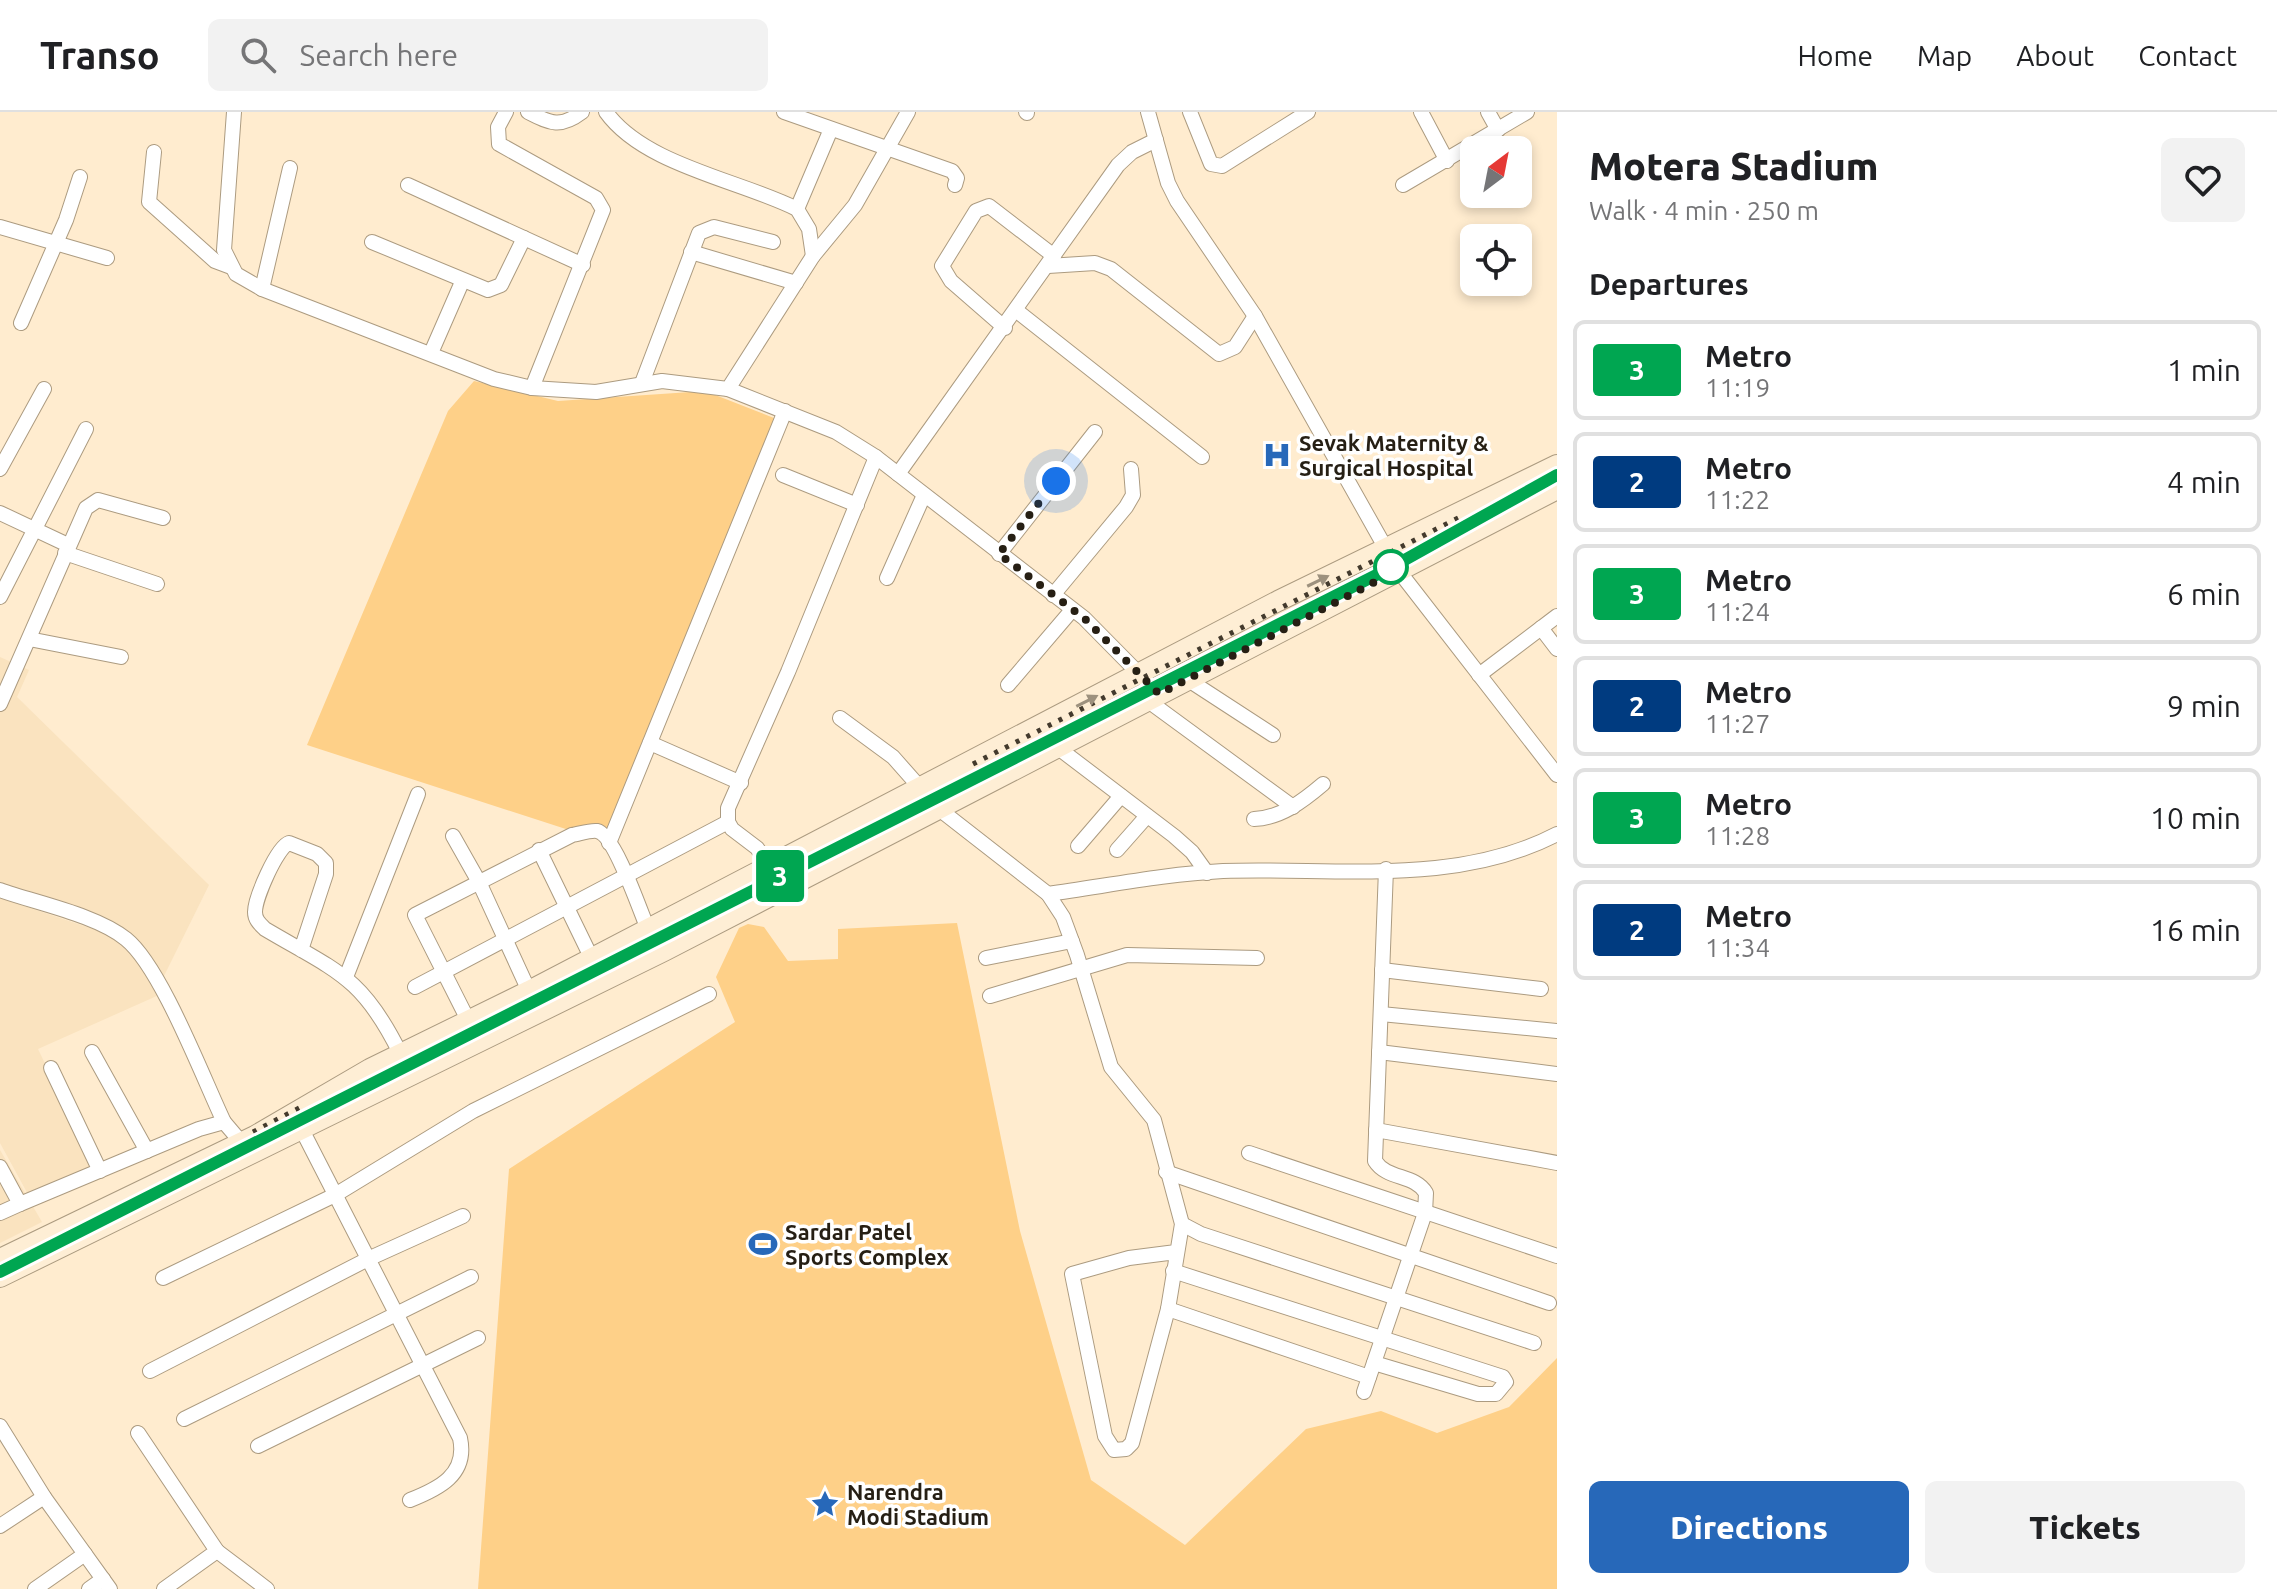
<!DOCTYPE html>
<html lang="en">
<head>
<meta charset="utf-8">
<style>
	:root { --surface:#fff; --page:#f2f2f2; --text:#202124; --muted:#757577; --line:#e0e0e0; --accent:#2768b9 }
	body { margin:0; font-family:Ubuntu,sans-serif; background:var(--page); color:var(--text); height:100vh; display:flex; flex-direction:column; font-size:30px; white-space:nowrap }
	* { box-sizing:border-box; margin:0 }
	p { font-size:26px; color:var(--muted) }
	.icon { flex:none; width:44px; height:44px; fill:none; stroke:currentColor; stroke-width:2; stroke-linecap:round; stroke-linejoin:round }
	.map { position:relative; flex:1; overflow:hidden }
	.side { display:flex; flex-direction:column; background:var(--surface); width:720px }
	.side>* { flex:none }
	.badge { padding:0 16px; border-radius:6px; font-size:28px; line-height:52px }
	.needle { width:52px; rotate:32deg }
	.fabs { position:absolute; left:1460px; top:24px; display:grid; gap:16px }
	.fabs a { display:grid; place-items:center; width:72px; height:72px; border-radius:12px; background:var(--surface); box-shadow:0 4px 12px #0003; font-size:40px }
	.you { position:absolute; width:40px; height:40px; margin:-20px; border:6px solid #fff; border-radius:50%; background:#1a73e8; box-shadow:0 0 0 12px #1a73e833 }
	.map>.badge { position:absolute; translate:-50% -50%; box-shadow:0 0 0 4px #fff }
	h2 { padding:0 32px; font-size:30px; line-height:72px }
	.round { display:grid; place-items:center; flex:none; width:84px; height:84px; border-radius:12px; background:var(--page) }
	.head { display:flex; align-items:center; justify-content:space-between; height:136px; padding:0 32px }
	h1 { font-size:38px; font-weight:800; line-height:60px }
	.primary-button { display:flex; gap:16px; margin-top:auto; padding:16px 32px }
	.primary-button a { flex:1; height:92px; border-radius:12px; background:var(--accent); color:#fff; font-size:32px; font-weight:800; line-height:92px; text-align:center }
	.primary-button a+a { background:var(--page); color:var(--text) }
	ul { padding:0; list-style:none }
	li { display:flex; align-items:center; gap:24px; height:100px; margin:0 16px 12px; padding:0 16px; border:4px solid var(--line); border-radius:12px }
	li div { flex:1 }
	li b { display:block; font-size:30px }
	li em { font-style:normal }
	li .badge { min-width:88px; font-weight:700; text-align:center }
	header { display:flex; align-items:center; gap:48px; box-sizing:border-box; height:112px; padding:0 40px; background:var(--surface); border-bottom:2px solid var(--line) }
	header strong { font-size:38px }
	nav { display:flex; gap:44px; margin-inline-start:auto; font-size:28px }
	.search { width:560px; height:72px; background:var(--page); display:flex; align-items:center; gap:20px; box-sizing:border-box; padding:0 28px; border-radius:12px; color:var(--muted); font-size:30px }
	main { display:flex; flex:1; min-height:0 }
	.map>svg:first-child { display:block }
	.built { fill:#fae3bf }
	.green { fill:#fed088 }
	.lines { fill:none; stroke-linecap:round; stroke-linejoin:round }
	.street-casing { stroke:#ac9b80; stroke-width:16 }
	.secondary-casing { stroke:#ac9b80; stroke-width:22 }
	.street { stroke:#fff; stroke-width:14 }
	.secondary { stroke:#feeed5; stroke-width:20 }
	.rail { stroke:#433a2d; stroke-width:5; stroke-dasharray:4 8; stroke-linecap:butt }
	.oneway { fill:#9d917e }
	.line-casing { stroke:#fff; stroke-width:18 }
	.line { stroke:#00a651; stroke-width:12 }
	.walk { stroke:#261f14; stroke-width:8; stroke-dasharray:0 14.4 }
	.stop-dot { fill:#fff; stroke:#00a651; stroke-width:4 }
	.labels { text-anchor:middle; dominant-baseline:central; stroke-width:7; stroke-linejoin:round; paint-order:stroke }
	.poi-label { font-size:22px; font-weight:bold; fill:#261f14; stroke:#fff; text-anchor:start }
</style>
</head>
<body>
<header>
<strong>Transo</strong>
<div class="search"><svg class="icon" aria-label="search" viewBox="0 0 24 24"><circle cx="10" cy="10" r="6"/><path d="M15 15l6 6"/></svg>Search here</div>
<nav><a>Home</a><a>Map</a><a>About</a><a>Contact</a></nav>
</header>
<main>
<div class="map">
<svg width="1557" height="1477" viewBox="0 0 1557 1477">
	<rect width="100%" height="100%" fill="#ffeccf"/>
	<g class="built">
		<polygon points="0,545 29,558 17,585 209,773 162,868 142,836 0,776"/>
		<polygon points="0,786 99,819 124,831 159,883 38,937 95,1056 30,1086 0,1031"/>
		<polygon points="0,1038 42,1110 0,1131"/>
	</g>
	<g class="green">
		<polygon points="474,269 558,289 705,279 779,308 617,724 572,719 307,633 448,299"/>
		<polygon points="957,811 1020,1119 1091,1368 1185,1433 1306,1317 1381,1299 1437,1321 1509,1295 1557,1246 1557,1477 478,1477 509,1057 735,910 716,865 739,816 748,812 764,815 788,849 838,847 838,817"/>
	</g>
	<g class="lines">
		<defs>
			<g id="street">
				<polyline points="234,0 224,138 236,162 262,177 494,267 532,276 596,280 662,269 728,277 813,144 855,93 908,0"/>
				<polyline points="506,0 498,15 499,32 596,86 603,98 532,276"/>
				<path d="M 528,0 C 551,12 561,16 582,0"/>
				<path d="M 606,0 C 644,53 739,68 797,97 L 809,117 L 813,144"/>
				<polyline points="784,0 952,59 957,66 955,73"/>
				<polyline points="1026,0 1027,1"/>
				<polyline points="1148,0 1168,71 1177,89 1255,204 1398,458 1557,663"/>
				<polyline points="1190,0 1211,52 1222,54 1308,0"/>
				<polyline points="1421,0 1447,49"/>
				<polyline points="1488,0 1498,18"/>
				<polyline points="154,40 149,90 215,149 231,155"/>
				<polyline points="408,73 583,153"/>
				<polyline points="1403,73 1527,0"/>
				<polyline points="797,97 831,17"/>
				<polyline points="0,115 107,146"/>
				<polyline points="372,130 488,178 501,173 524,126"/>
				<polyline points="691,140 796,171"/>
				<polyline points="1048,154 1095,151 1111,157 1219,242 1235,235 1255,204"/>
				<polyline points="262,177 290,56"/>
				<polyline points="1017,199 1202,345"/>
				<polyline points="21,211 66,108 80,65"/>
				<polyline points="1005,216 951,169 942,154 976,99 989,94 1054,144"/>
				<polyline points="431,241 462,170"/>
				<polyline points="642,271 699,121 714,115 773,130"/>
				<polyline points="728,277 836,320 876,345 1084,506 1159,582"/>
				<polyline points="0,357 44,277"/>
				<polyline points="898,362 1118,53 1132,40 1156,28"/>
				<polyline points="783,363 857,393"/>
				<polyline points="0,401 68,433"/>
				<polyline points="65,441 157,472"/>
				<polyline points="999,442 1095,320"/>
				<polyline points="887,466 924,383"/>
				<polyline points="1053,483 1126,395 1133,383 1131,357"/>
				<polyline points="0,485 86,317"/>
				<polyline points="1541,516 1557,537"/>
				<polyline points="29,527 121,545"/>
				<polyline points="1479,563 1557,504"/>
				<polyline points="1187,567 1273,623"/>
				<polyline points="1008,573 1072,498"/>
				<polyline points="1147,588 1293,695"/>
				<polyline points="0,592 86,396 98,388 163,406"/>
				<path d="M 840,606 L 893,645 L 939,697 L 1048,782 C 1106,774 1165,762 1223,759 C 1334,755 1456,775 1557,722"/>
				<polyline points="650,631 741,671"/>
				<polyline points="1057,635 1174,724 1192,740 1207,761"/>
				<path d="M 1254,707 C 1281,706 1303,689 1323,672"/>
				<polyline points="453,724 479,770 529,879"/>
				<polyline points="609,731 785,299"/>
				<polyline points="1078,734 1121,684"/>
				<polyline points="539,738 591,845"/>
				<polyline points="1117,738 1147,704"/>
				<polyline points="785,777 757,736 732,717 728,710 728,696 788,560 876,345"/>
				<path d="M 0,778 C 36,791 97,803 126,827 C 161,855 203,966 224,1010"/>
				<polyline points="1048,782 1063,805 1077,843 1111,955 1154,1008 1182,1112 1168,1197 1132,1331 1126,1337 1114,1338 1105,1324 1072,1162 1129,1146 1176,1140"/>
				<path d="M 301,838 L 326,762 L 326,751 L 317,742 L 289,731 C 277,735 255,786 255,800 C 255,808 260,812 265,817 C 336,859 362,864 400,941"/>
				<polyline points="986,846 1072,829"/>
				<polyline points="1382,858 1541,877"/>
				<polyline points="346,865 418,682"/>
				<polyline points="415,875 728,710"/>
				<polyline points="990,884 1127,843 1257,846"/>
				<polyline points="1381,902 1557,919"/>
				<path d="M 468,908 L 415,803 L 572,723 C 579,722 590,718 597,719 C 614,722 640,798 647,815"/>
				<polyline points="92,940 147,1039"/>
				<polyline points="1379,940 1557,962"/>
				<polyline points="51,956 100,1059"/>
				<path d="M 299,1012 L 460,1326 C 468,1363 438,1377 410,1388"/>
				<polyline points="1376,1018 1557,1051"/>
				<polyline points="1249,1041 1557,1144"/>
				<polyline points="0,1055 20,1092 0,1101"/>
				<polyline points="1166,1060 1549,1191"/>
				<polyline points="20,1092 199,1017 224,1010 247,1037"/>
				<polyline points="1182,1112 1201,1122 1534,1231"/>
				<polyline points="1173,1159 1503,1265 1506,1270 1496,1282 1478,1282 1374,1251"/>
				<polyline points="163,1166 335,1083 473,999 709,882"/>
				<polyline points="1168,1197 1369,1265"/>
				<polyline points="150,1259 368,1147 463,1104"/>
				<path d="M 1364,1280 L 1425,1101 L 1426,1081 C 1415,1062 1387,1068 1375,1049 L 1386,757"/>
				<polyline points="184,1307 471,1165"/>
				<polyline points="0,1314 44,1385 110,1477"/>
				<polyline points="138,1321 217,1439 164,1477"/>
				<polyline points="258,1334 478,1226"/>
				<polyline points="0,1414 44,1385"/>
				<polyline points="217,1439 267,1477"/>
				<polyline points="35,1477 85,1442"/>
				<polyline points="89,1477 103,1467"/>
			</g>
			<g id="secondary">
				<polyline points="0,1147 255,1024 370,957 529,879 1278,489 1557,353"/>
				<polyline points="0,1165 664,839 1557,377"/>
			</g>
		</defs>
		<use href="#street" class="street-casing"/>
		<use href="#secondary" class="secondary-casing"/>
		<use href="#street" class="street"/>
		<use href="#secondary" class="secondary"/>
		<g class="rail">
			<polyline points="973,652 1462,404"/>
			<polyline points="253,1020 303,994"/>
			<polyline points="0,1160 1392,455 1557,363"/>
		</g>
	</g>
	<defs><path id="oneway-solid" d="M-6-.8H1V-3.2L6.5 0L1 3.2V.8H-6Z" transform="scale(2)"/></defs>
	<g class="oneway">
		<use href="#oneway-solid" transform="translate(1318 469) rotate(-26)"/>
		<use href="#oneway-solid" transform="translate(1087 589) rotate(-27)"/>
	</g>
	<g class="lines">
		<defs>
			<polyline id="line" points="0,1160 1392,455 1557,363"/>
		</defs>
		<use href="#line" class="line-casing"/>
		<use href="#line" class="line"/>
		<polyline class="walk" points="1056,369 999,442 1084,506 1159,582 1398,458 1391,455"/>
	</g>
	<defs>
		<symbol id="hospital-bare" viewBox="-9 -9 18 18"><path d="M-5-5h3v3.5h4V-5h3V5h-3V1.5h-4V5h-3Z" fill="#2768b9" stroke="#fff" stroke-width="2.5" paint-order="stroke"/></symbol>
		<symbol id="stadium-bare" viewBox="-9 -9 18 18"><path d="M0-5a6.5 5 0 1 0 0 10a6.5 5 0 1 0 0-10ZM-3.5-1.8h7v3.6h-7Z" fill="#2768b9" stroke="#fff" stroke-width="2.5" paint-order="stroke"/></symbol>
		<symbol id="sight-bare" viewBox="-9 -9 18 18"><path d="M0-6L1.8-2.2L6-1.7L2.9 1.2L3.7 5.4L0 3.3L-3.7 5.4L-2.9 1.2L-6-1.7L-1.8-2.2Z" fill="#2768b9" stroke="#fff" stroke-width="2.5" paint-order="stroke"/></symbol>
	</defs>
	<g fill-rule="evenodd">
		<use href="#hospital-bare" x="1257" y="323" width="40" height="40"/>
		<use href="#stadium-bare" x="743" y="1112" width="40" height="40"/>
		<use href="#sight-bare" x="805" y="1372" width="40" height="40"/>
	</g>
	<circle class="stop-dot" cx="1391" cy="455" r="16"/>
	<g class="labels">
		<g class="poi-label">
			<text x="1299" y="330">Sevak Maternity &amp;<tspan x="1299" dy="25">Surgical Hospital</tspan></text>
			<text x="785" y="1119">Sardar Patel<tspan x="785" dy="25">Sports Complex</tspan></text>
			<text x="847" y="1379">Narendra<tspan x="847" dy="25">Modi Stadium</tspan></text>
		</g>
	</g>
</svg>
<div class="fabs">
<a><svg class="needle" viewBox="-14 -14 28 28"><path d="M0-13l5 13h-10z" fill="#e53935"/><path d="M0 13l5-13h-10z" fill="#757577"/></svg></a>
<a><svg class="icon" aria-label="locate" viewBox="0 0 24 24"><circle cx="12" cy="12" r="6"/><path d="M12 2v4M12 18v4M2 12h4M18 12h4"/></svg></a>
</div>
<div class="you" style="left:1056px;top:369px"></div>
<b class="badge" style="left:780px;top:764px;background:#00a651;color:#fff">3</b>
</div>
<section class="side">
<div class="head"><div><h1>Motera Stadium</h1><p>Walk · 4 min · 250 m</p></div><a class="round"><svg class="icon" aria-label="heart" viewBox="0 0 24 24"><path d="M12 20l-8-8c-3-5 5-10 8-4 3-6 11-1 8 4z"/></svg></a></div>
<h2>Departures</h2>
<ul>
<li><span class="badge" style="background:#00a651;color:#fff">3</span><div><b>Metro</b><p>11:19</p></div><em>1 min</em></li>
<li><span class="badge" style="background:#003b80;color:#fff">2</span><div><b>Metro</b><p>11:22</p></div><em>4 min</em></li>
<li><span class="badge" style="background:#00a651;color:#fff">3</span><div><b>Metro</b><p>11:24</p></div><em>6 min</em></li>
<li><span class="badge" style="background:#003b80;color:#fff">2</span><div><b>Metro</b><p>11:27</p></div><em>9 min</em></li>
<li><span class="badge" style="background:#00a651;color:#fff">3</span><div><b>Metro</b><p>11:28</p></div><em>10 min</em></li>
<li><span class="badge" style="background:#003b80;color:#fff">2</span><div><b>Metro</b><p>11:34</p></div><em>16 min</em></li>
</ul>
<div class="primary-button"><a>Directions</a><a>Tickets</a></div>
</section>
</main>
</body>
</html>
